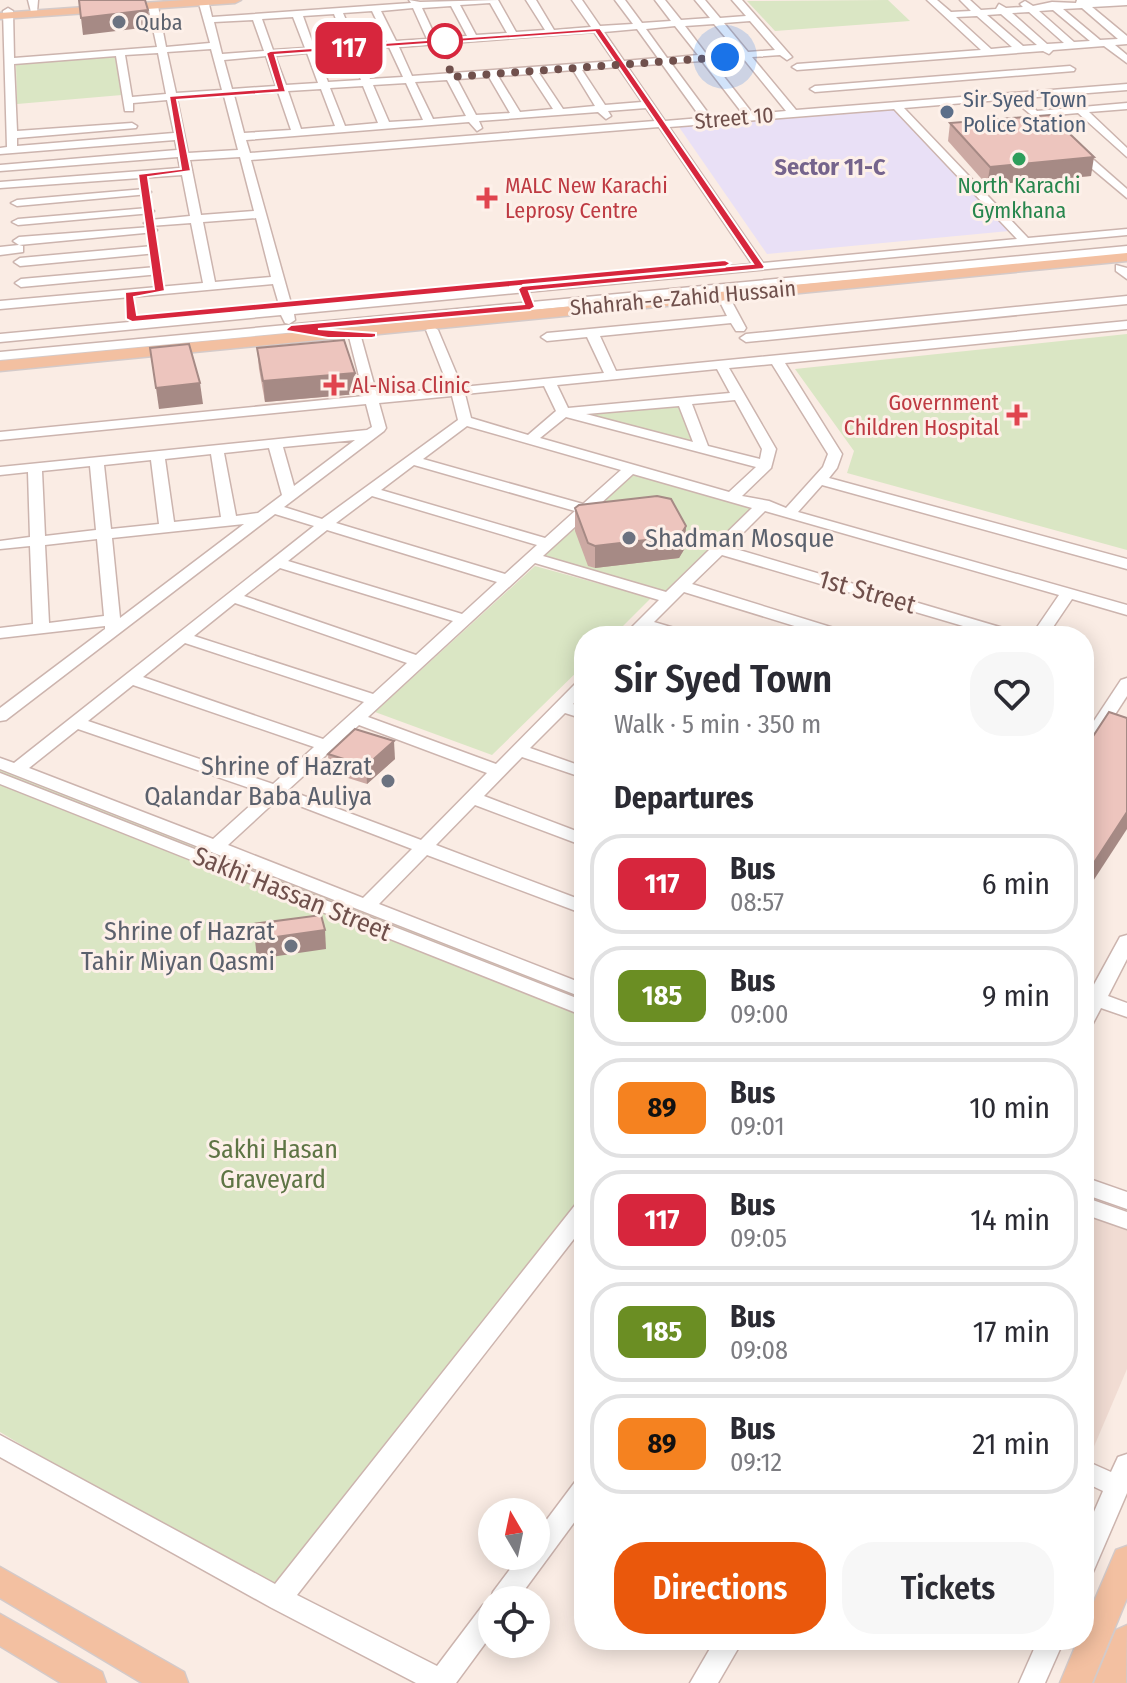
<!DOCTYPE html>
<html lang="en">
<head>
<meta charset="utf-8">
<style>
	:root { --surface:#fff; --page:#f7f7f7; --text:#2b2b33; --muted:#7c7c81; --line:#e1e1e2; --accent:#ea580c }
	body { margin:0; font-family:"Fira Sans Condensed",sans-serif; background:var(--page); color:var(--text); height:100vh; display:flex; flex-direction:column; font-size:30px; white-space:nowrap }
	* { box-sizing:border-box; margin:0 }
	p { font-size:26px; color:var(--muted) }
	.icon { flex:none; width:44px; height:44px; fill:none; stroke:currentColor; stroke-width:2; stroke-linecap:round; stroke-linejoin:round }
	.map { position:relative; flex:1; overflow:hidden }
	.side { position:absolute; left:574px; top:626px; width:520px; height:1024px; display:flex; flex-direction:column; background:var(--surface); border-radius:32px; box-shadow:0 4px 20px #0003 }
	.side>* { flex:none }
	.badge { padding:0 16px; border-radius:12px; font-size:28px; line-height:52px }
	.needle { width:52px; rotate:351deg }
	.tools { position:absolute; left:478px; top:1498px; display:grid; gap:16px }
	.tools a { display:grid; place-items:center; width:72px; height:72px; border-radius:50%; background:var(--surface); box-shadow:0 4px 20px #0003; font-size:40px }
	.you { position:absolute; width:40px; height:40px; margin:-20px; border:6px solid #fff; border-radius:50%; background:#1a73e8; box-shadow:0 0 0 12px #1a73e833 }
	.map>.badge { position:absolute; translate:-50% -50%; box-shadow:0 0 0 4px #fff }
	h2 { padding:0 40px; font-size:30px; line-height:72px }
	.round { display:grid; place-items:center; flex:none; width:84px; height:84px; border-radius:32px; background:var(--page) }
	.summary { display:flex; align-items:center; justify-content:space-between; height:136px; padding:0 40px }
	h1 { font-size:38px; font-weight:600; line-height:60px }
	.action { display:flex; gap:16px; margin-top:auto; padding:16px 40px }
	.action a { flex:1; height:92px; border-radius:32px; background:var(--accent); color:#fff; font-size:32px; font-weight:600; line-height:92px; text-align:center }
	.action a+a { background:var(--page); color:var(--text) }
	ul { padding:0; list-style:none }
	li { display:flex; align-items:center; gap:24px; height:100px; margin:0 16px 12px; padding:0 24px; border:4px solid var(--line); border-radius:32px }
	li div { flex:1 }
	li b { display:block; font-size:30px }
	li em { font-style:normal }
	li .badge { min-width:88px; font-weight:700; text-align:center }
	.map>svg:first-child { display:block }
	.residential { fill:#f1dcd3 }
	.education { fill:#e9e0f6 }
	.green { fill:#dae6c4 }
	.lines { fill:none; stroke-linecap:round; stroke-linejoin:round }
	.minor-casing { stroke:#ccb4ae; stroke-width:3 }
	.major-casing { stroke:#d4cac9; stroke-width:3 }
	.minor { fill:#fff; fill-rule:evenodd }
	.major { fill:#f3c0a1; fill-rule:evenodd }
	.wall { fill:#cca9a3 }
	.shaded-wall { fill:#a68a85 }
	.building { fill:#edc5be; stroke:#a68a85; stroke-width:2 }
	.line { fill:#d7263d; stroke:#fff; stroke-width:2 }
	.walk { stroke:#70504c; stroke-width:8; stroke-dasharray:0 14.4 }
	.worship-dot { fill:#6b7280; stroke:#fdf0e9; stroke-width:3 }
	.stop-dot { fill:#fff; stroke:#d7263d; stroke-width:4 }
	.service-dot { fill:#5c6f8a; stroke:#fdf0e9; stroke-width:3 }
	.leisure-dot { fill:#2e9e5b; stroke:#fdf0e9; stroke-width:3 }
	.health-dot { fill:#e0444e; stroke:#fdf0e9; stroke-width:3 }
	.labels { text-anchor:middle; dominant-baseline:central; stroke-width:6; stroke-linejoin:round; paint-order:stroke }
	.far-worship-label { font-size:22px; fill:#5b616d; stroke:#fdf0e9; text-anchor:start }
	.far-service-label { font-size:22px; fill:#4e5e75; stroke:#fdf0e9; text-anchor:start }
	.far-street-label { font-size:22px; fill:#70504c; stroke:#fdf0e9 }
	.far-health-label { font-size:22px; fill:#be3a42; stroke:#fdf0e9; text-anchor:start }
	.far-leisure-label { font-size:22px; fill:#27864d; stroke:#fdf0e9 }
	.far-neighbourhood-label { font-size:24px; font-weight:bold; fill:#75648c; stroke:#fdf0e9 }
	.worship-label { font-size:26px; fill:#5b616d; stroke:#fdf0e9; text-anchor:end }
	.street-label { font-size:26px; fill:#70504c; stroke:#fdf0e9 }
	.park-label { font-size:26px; fill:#5e7545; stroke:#fdf0e9 }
</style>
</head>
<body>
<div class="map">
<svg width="1127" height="1683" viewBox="0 0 1127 1683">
	<rect width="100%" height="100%" fill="#faece4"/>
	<polygon class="residential" points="1084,1205 1127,1221 1127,1369 1084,1470"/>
	<polygon class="education" points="894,110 1009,231 767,254 679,127"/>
	<g class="green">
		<polygon points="888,0 910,21 775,31 747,1"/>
		<polygon points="115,55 122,95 17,104 16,63"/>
		<polygon points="1127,334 1127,550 847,473 854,451 795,369"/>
		<polygon points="685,403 702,448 563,412"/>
		<polygon points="629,470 764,504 669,598 533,558"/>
		<polygon points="535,566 651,598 613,636 584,636 584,665 492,755 375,712"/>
		<polygon points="0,763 584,991 584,1210 279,1599 0,1432"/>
	</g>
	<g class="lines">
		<defs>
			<g id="minor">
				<polygon points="28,0 38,0 37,12 31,12"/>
				<path d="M 198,0 L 208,0 L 212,17 L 411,3 L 409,0 L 420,2 L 498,0 L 516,32 L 545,30 L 526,0 L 536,0 L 554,30 L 591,27 L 572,0 L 582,0 L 600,26 L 633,24 L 615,0 L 625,0 L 642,23 L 671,21 L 655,0 L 665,0 L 681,20 L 710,18 L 695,0 L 705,0 L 720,18 L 746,16 L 732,0 L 742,0 L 792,57 L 787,60 L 780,55 L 752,57 L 796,110 L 1127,84 L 1127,90 L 1024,98 L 1037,111 L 1127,103 L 1127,109 L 1089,112 L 1127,148 L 1127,157 L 1078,113 L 1044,116 L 1058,130 L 1053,133 L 1012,99 L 904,108 L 1028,238 L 1127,229 L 1127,235 L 294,314 L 295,320 L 289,324 L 285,323 L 281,315 L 0,342 L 0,334 L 280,308 L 273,284 L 0,309 L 0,301 L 203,283 L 191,223 L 150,226 L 144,223 L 150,220 L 190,216 L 182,175 L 0,188 L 0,182 L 180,168 L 178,157 L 0,171 L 0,165 L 177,150 L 175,140 L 0,154 L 0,148 L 7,147 L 3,11 L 8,8 L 13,11 L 14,58 L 157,47 L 148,6 L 153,3 L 158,6 L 166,47 L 210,43 ZM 490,3 L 507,33 L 476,35 L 460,5 ZM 451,6 L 467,36 L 436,38 L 422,8 ZM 413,8 L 427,39 L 396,41 L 381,11 ZM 372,11 L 387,42 L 356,44 L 343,13 ZM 334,14 L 346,45 L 314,47 L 303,16 ZM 293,17 L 305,48 L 273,50 L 262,19 ZM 253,20 L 264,51 L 222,54 L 214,22 ZM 750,21 L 775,50 L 748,52 L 724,23 ZM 714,24 L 738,52 L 707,55 L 685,26 ZM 675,26 L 698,55 L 667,58 L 646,29 ZM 637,29 L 658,58 L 624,61 L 604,32 ZM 594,32 L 614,61 L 412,76 L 399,47 ZM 389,47 L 403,77 L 370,79 L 358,50 ZM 211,49 L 222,90 L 176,93 L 167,52 ZM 349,50 L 361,80 L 328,82 L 317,53 ZM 158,53 L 166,94 L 132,97 L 125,55 ZM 307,53 L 318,83 L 286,85 L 275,56 ZM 116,56 L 125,111 L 133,111 L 133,103 L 167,100 L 174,133 L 17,146 L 17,138 L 136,128 L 137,126 L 132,123 L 17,131 L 14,64 ZM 266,56 L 276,86 L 232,89 L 224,60 ZM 743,58 L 786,111 L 753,114 L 711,60 ZM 702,61 L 743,114 L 711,117 L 671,63 ZM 662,64 L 701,118 L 665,121 L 627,66 ZM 618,67 L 642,102 L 605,105 L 582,70 ZM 573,70 L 595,106 L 563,109 L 539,73 ZM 530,74 L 553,109 L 520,112 L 498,76 ZM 489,77 L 510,113 L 476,115 L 457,79 ZM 447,80 L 466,116 L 433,119 L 415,82 ZM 406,83 L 423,120 L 389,122 L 373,85 ZM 363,86 L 378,123 L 345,126 L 330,88 ZM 321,89 L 335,126 L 301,129 L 288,91 ZM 278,92 L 291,130 L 244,133 L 234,95 ZM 224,96 L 238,150 L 188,153 L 177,99 ZM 646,108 L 655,121 L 250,153 L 246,140 L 469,122 L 477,131 L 482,128 L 479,121 L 598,112 L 606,119 L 611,116 L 608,111 ZM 894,109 L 1017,239 L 763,263 L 669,127 ZM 659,127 L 752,264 L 292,307 L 251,160 ZM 240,157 L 254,211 L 201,215 L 190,160 ZM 256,218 L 271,277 L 215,282 L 203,222 Z"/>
				<path d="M 927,0 L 937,0 L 951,12 L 971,11 L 960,0 L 970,0 L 981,10 L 996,9 L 999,4 L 1006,8 L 1023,7 L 1020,4 L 1025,1 L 1033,6 L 1052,2 L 1076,3 L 1077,0 L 1127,0 L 1127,5 L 1092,7 L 1127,36 L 1127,44 L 1115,45 L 1127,55 L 1127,63 L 1104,46 L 1053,50 L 1049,54 L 1043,51 L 797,70 L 792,67 L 797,64 L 981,50 ZM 1082,8 L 1118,39 L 1100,40 L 1063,9 ZM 1053,10 L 1090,41 L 1074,42 L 1039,11 ZM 1029,12 L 1064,43 L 1047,44 L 1012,13 ZM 1001,14 L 1037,45 L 1023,46 L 987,15 ZM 977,16 L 1012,47 L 991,49 L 956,17 Z"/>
				<polygon points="1070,66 1075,69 1074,71 815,92 810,89 815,86"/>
				<polygon points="1071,147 1079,147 1127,189 1127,198 1071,151"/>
				<polygon points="145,189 151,192 149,194 17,206 11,203 17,200"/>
				<polygon points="148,208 154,211 152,213 18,225 12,222 18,219"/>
				<polygon points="151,227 157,230 155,232 19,245 13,241 19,237"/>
				<polygon points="19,245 23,246 23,252 0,255 0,247"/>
				<polygon points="153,246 157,247 157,253 20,266 14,262 20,258"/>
				<polygon points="1127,246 1127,254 0,360 0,352"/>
				<polygon points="1116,265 1127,268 1127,279 1116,271"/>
				<polygon points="156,267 162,271 160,274 21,287 15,283 21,279"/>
				<polygon points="1127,296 1127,304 746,342 740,338 746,334"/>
				<path d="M 726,298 L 732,302 L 746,328 L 744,331 L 736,331 L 731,323 L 600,336 L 616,371 L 1127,321 L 1127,329 L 785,363 L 842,454 L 837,468 L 829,478 L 1127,559 L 1127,569 L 822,485 L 798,512 L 1127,605 L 1127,615 L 1072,599 L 1047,636 L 1031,636 L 1059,595 L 765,511 L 729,547 L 1020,633 L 1022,636 L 997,636 L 722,555 L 692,584 L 850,633 L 852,636 L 827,636 L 684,592 L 654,622 L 691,633 L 693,636 L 668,636 L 646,630 L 640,636 L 623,636 L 659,600 L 535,563 L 368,717 L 496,764 L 578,681 L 584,679 L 584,693 L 573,704 L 584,708 L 584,719 L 565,713 L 530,748 L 584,767 L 584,778 L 522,757 L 484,796 L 584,834 L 584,846 L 475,805 L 436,845 L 584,901 L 584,914 L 427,855 L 379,904 L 584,984 L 584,998 L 0,769 L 0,758 L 14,763 L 314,526 L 275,514 L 6,720 L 0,721 L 0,708 L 105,629 L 105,626 L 0,638 L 0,628 L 33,624 L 30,546 L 0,549 L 0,541 L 30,537 L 28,472 L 0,475 L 0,467 L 367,430 L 372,427 L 366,404 L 0,440 L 0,432 L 364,396 L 349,337 L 355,333 L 361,337 L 377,395 L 449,388 L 426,330 L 432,326 L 438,330 L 462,387 L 604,373 L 587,337 L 547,341 L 541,337 L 547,333 L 727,316 L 720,302 ZM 772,364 L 828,454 L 823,467 L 786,508 L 769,501 L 742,496 L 771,468 L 776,449 L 729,368 ZM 717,369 L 730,393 L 568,408 L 557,385 ZM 544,386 L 556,411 L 528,435 L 471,418 L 465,394 ZM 452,396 L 458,420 L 322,519 L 284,507 L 384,431 L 386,428 L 379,403 ZM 735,400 L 762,449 L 760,459 L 708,446 L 692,404 ZM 679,406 L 693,442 L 586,414 ZM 566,417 L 756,467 L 729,492 L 540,438 ZM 467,426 L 621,470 L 583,504 L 423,459 ZM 355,440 L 294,486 L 283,447 ZM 269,448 L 282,495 L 258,513 L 236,516 L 224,453 ZM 211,454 L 221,517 L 174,522 L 165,459 ZM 151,460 L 159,524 L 111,529 L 104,465 ZM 414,465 L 575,511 L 545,538 L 381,490 ZM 90,466 L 96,530 L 45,536 L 42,471 ZM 633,474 L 752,508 L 666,592 L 543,556 ZM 372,496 L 537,545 L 505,574 L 336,523 ZM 244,524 L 120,618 L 112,538 ZM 327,530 L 497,582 L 462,614 L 288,561 ZM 97,539 L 104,616 L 49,623 L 45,545 ZM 280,568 L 453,621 L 416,655 L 244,596 ZM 235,603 L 407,663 L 373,694 L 194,636 ZM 185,643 L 364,702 L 323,739 L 143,677 ZM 133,685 L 314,747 L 273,784 L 88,721 ZM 359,725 L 487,773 L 421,840 L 288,790 ZM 78,729 L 264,793 L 213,839 L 29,768 ZM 279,798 L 412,849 L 363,898 L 228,845 Z"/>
				<polygon points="1127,678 1127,696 1090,753 1084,754 1084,736 1121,680"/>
				<polygon points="0,773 584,1001 584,1016 0,784"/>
				<polygon points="1127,935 1127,959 1108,996 1127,1003 1127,1017 1101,1008 1091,1027 1084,1029 1084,988 1091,990 1120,937"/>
				<polygon points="1084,1177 1127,1192 1127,1209 1084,1194"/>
				<polygon points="1084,1197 1127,1212 1127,1229 1084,1214"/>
				<polygon points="584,1202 584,1226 297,1595 437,1666 483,1605 490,1602 493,1592 520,1556 536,1556 536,1534 575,1482 584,1479 584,1509 517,1600 492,1600 492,1634 456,1683 416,1683 270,1607 0,1457 0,1435 275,1584 576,1204"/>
				<polygon points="1127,1454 1127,1493 1093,1572 1084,1575 1084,1535 1103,1491 1084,1482 1084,1460 1111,1472 1118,1457"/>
				<polygon points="715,1640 743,1640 718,1683 690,1683"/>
				<polygon points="1038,1640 1064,1640 1045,1683 1019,1683"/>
			</g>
			<g id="major">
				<polygon points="185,0 241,0 235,3 0,19 0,13"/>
				<polygon points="1127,253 1127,261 0,371 0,361"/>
				<polygon points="1127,1546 1127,1598 1092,1683 1060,1683 1078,1640 1084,1640 1084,1625 1116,1550"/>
				<polygon points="0,1567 184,1672 188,1683 142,1683 0,1598"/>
				<polygon points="0,1614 102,1672 106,1683 61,1683 0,1646"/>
				<polygon points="1127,1625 1126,1683 1094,1683 1116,1630"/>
			</g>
		</defs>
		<use href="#minor" class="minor-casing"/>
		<use href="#major" class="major-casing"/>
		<use href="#minor" class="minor"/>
		<use href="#major" class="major"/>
	</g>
	<g class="wall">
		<polygon points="950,123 1091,176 987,185 948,141"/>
		<polygon points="257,348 355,373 357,394 265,402 259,369"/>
		<polygon points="575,508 685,548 679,558 595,568 588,566 575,531"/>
		<polygon points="328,754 395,759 367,784 329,772"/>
	</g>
	<g class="shaded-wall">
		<polygon points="148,10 150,27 83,35 81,18"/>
		<polygon points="1094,157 1091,176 987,185 990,167"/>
		<polygon points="355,373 357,394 265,402 263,381"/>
		<polygon points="200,383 203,404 159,409 156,388"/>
		<polygon points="686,526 685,548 679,558 595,568 595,546"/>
		<polygon points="394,741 395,759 367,784 366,766"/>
		<polygon points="1127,812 1127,829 1084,895 1084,878"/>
		<polygon points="325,930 326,949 257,959 255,940"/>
	</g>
	<g class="building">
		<polygon points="79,0 145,0 148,10 81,18"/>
		<polygon points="1050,115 1094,157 990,167 950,123"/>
		<polygon points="344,340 355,373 263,381 257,348"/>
		<polygon points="189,344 200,383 156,388 150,348"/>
		<polygon points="657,496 671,499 686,526 680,536 595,546 588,543 575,508 579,505"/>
		<polygon points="1109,712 1127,718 1127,812 1084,878 1084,750"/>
		<polygon points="355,729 394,741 366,766 328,754"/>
		<polygon points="321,915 325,930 255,940 253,924"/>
	</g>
	<polygon class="line" points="600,28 765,267 763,269 529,291 535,307 530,310 318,329 376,333 376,337 372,338 328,338 287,331 286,329 291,325 524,304 518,289 523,285 753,264 595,32 275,55 286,92 177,100 191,171 148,177 165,291 134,297 137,315 725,260 731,263 725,267 132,322 126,319 125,292 154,289 138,174 181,169 169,96 277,88 266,53 270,51"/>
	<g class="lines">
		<polyline class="walk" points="445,41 451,77 725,57"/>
	</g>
	<g class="worship-dot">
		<circle cx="119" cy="22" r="8"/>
		<circle cx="629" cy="538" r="8"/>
		<circle cx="388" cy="781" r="8"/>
		<circle cx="291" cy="946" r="8"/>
	</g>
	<circle class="stop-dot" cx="445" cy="41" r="16"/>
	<circle class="service-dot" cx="947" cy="112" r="8"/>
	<circle class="leisure-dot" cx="1019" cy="159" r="8"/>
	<g class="health-dot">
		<path d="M483 186h8v8h8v8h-8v8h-8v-8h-8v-8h8z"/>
		<path d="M330 373h8v8h8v8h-8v8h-8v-8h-8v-8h8z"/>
		<path d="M1013 403h8v8h8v8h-8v8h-8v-8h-8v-8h8z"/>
	</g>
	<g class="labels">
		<g class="far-worship-label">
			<text x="135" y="22">Quba</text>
		</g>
		<g class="far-service-label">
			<text x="963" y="99">Sir Syed Town<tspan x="963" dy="25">Police Station</tspan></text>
		</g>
		<g class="far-street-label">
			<text transform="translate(734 118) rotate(-5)">Street 10</text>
			<text transform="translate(683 298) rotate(-5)">Shahrah-e-Zahid Hussain</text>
		</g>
		<g class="far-health-label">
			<text x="505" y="185">MALC New Karachi<tspan x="505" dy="25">Leprosy Centre</tspan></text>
			<text x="352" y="385">Al-Nisa Clinic</text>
			<text x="999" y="402" text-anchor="end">Government<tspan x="999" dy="25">Children Hospital</tspan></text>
		</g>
		<g class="far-leisure-label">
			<text x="1019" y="185">North Karachi<tspan x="1019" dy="25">Gymkhana</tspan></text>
		</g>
		<g class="far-neighbourhood-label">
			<text x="830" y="167">Sector 11-C</text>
		</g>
		<g class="worship-label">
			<text x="645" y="538" text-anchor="start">Shadman Mosque</text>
			<text x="372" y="766">Shrine of Hazrat<tspan x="372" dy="30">Qalandar Baba Auliya</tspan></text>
			<text x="275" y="931">Shrine of Hazrat<tspan x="275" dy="30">Tahir Miyan Qasmi</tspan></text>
		</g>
		<g class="street-label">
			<text transform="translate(867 592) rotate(16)">1st Street</text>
			<text transform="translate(292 894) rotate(22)">Sakhi Hassan Street</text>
		</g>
		<g class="park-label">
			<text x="273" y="1149">Sakhi Hasan<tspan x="273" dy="30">Graveyard</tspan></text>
		</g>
	</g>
</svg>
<div class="tools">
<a><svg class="needle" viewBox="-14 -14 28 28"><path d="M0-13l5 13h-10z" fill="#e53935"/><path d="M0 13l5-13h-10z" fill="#7c7c81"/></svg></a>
<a><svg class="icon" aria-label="locate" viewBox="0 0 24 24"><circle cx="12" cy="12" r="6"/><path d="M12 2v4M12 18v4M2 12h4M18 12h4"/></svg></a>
</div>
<div class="you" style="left:725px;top:57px"></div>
<b class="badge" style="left:349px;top:48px;background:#d7263d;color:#fff">117</b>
<section class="side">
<div class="summary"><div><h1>Sir Syed Town</h1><p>Walk · 5 min · 350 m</p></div><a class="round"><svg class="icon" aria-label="heart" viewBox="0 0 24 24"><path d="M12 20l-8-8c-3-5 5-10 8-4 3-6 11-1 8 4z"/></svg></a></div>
<h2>Departures</h2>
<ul>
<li><span class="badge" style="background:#d7263d;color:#fff">117</span><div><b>Bus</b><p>08:57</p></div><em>6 min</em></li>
<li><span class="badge" style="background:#6b8e23;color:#fff">185</span><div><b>Bus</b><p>09:00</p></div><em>9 min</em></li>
<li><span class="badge" style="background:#f58220;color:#111">89</span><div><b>Bus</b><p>09:01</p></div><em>10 min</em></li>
<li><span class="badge" style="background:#d7263d;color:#fff">117</span><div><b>Bus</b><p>09:05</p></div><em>14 min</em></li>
<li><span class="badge" style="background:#6b8e23;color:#fff">185</span><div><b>Bus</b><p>09:08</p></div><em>17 min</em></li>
<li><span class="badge" style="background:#f58220;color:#111">89</span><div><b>Bus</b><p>09:12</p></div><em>21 min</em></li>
</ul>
<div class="action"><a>Directions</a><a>Tickets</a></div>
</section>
</div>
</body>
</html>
